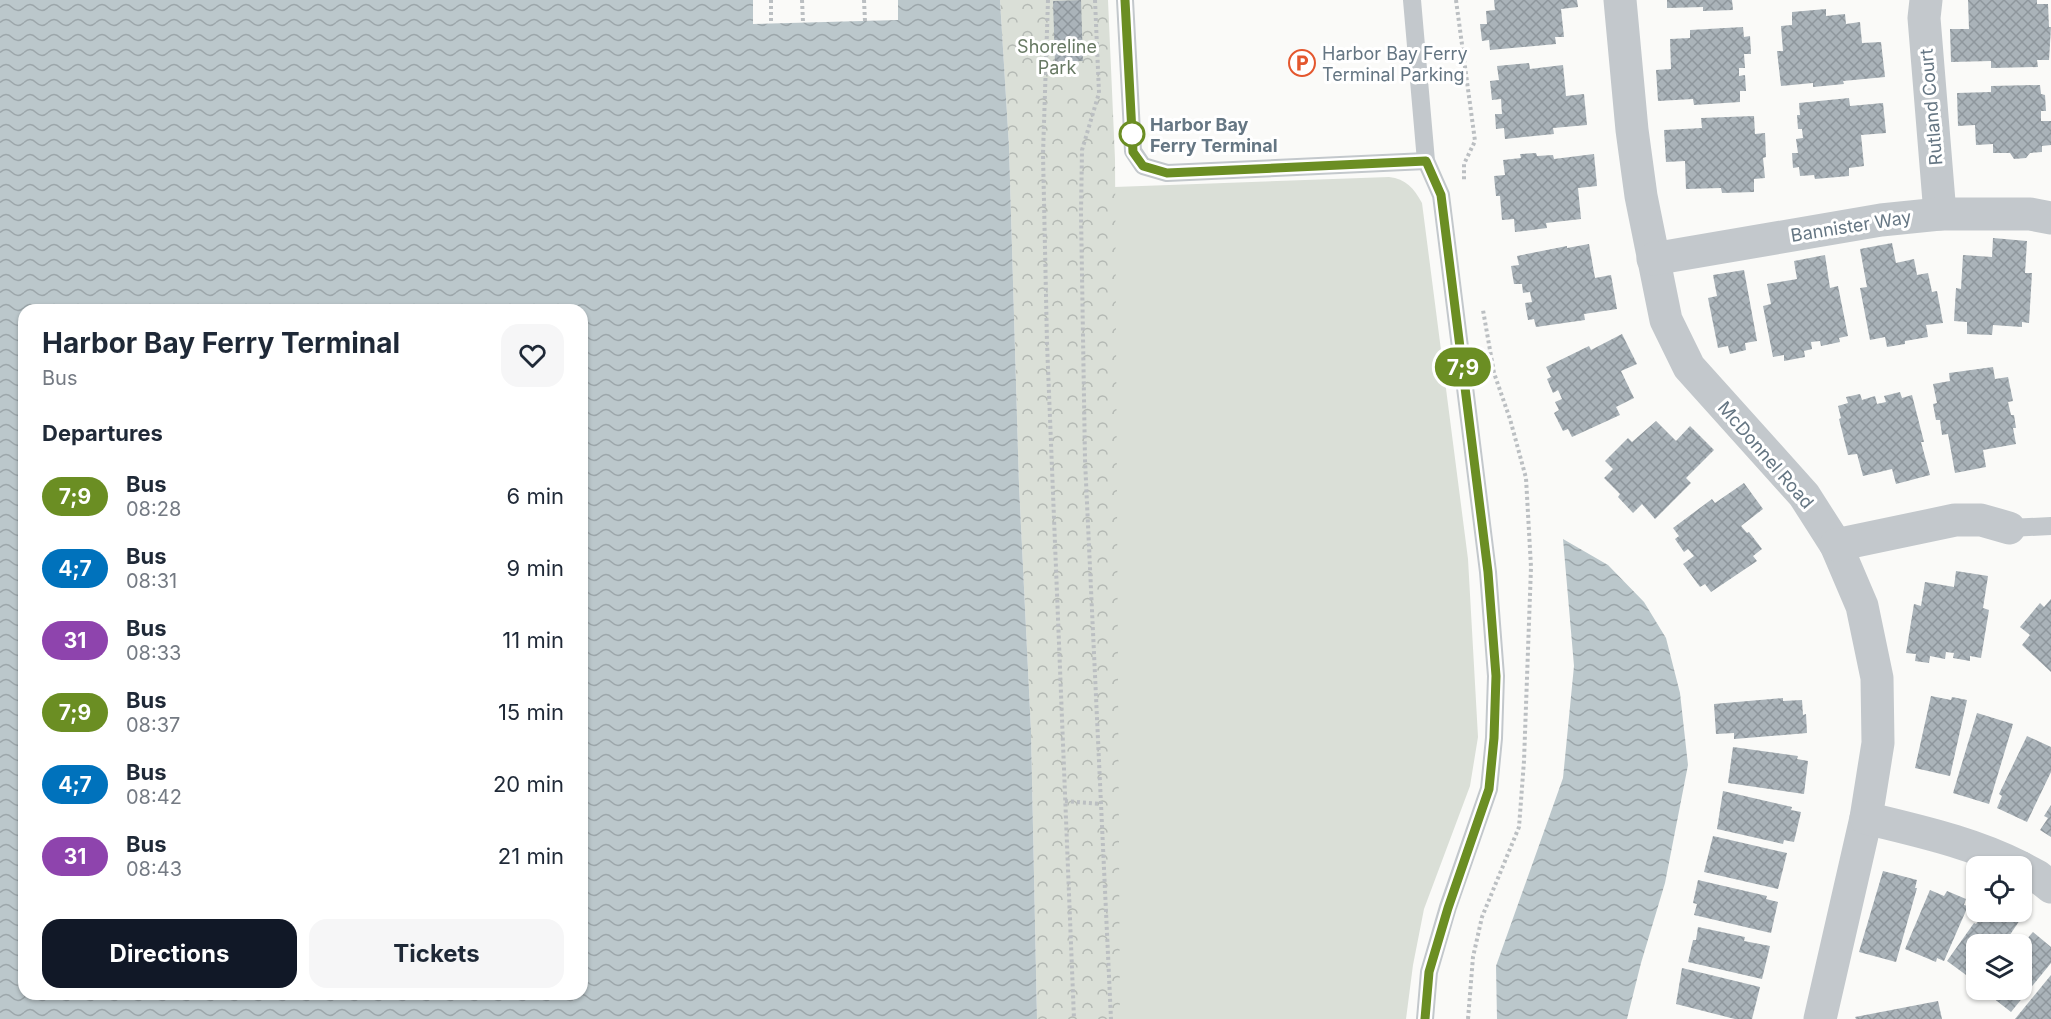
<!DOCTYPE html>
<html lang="en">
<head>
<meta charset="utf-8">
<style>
	:root { --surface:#fff; --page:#f6f6f7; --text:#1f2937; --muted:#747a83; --accent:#111827 }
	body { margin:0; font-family:Inter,sans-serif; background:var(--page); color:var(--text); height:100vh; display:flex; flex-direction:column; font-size:22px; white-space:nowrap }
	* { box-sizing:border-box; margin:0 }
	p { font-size:20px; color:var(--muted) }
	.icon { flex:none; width:33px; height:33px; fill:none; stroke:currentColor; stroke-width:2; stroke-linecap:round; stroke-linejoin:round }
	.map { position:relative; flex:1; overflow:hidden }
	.sheet { position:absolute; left:18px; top:304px; width:570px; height:696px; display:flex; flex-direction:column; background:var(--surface); border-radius:18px; box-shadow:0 2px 4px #0004 }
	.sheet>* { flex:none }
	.badge { padding:0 12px; border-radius:20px; font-size:21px; line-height:39px }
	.buttons { position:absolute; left:1966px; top:856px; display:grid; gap:12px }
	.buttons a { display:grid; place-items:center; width:66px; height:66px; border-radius:12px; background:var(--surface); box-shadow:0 2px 4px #0004; font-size:30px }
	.map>.badge { position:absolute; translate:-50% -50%; box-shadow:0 0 0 3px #fff }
	h2 { padding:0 24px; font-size:22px; line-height:54px }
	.round { display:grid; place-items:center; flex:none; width:63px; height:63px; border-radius:18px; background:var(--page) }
	.head { display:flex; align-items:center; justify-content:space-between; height:102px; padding:0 24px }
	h1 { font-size:28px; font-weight:700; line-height:45px }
	.action { display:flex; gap:12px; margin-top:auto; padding:12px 24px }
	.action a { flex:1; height:69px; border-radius:18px; background:var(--accent); color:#fff; font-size:24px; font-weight:700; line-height:69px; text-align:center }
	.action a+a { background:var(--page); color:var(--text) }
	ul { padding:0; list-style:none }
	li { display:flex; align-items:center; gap:18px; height:72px; padding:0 24px }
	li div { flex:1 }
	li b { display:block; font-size:22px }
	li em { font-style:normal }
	li .badge { min-width:66px; font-weight:700; text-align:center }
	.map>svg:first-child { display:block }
	.grass { fill:#dadfd7 }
	.forest { fill:url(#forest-crowns) }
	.water { fill:url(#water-waves); fill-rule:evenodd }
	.pier { fill:#fafaf8 }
	.building { fill:url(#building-cross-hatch) }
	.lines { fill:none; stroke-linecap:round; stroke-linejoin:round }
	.path { stroke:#bbbfc2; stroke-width:4; stroke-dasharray:3 3; stroke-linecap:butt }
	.service { stroke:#c3c8cc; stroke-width:18 }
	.minor { stroke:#c3c8cc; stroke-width:33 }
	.line-casing { stroke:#fff; stroke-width:14 }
	.line { stroke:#6b8e23; stroke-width:9 }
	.stop-dot { fill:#fff; stroke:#6b8e23; stroke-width:3 }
	.labels { text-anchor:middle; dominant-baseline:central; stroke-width:6; stroke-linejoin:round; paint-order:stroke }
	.park-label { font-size:18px; fill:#687a64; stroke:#fff }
	.poi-label { font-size:18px; fill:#657683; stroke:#fff; text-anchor:start }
	.street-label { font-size:18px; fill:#657683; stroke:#fff }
	.stop-label { font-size:18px; font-weight:bold; fill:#657683; stroke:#fff; text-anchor:start }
</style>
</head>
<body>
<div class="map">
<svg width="2051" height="1019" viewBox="0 0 2051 1019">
	<defs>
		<pattern id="forest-crowns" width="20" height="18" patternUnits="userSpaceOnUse" patternTransform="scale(1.5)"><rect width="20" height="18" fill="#dadfd7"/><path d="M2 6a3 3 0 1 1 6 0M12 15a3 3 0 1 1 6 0" fill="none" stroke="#b4b9b4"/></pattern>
		<pattern id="water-waves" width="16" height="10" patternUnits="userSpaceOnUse" patternTransform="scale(1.5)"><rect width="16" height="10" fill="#bbc7cb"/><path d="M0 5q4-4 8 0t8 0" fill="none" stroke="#9ca6aa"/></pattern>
		<pattern id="building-cross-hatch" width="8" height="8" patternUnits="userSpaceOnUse" patternTransform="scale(1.5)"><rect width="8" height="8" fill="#aab3b9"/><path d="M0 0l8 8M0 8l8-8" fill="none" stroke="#8e969c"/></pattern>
	</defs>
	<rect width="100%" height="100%" fill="#fafaf8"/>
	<path class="grass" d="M 1389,177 C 1406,179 1414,188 1422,203 L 1468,559 L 1478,737 L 1470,786 L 1424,909 L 1413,965 L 1406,1019 L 1115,1019 L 1087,188 Z"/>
	<polygon class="forest" points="1000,0 1108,0 1115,159 1120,1019 1037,1019 1031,731 1019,485 1009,146"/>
	<g class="water">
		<path d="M 0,0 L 1000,0 L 1009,146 L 1019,485 L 1031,731 L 1037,1019 L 0,1019 ZM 24,310 L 582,310 L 582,994 L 24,994 Z"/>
		<polygon points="1563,539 1608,565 1644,602 1666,638 1680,693 1688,765 1665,883 1641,963 1627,1019 1497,1019 1496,966 1563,778 1574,666"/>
	</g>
	<polygon class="pier" points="753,0 898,0 898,20 753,24"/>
	<g class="building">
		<polygon points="1081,0 1083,61 1055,62 1053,1"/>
		<polygon points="1494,0 1577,0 1578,7 1561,9 1564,37 1555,37 1556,44 1490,50 1489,40 1482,41 1480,24 1487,24 1486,11 1495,10"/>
		<polygon points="1667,0 1732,0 1733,10 1703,11 1703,7 1667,8"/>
		<polygon points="1968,0 2037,0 2037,4 2048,4 2049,27 2051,27 2049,60 2037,60 2038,67 1991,68 1991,61 1951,62 1950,29 1969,29"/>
		<polygon points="1826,9 1826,16 1845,14 1846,24 1860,22 1862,43 1881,42 1885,77 1843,81 1844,84 1813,87 1813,83 1781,86 1777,51 1783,51 1781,26 1792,25 1792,12"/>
		<polygon points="1743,27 1744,37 1750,36 1751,54 1744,54 1745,68 1739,68 1739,76 1745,75 1746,91 1740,91 1740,102 1694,105 1693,99 1658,101 1656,70 1671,69 1670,39 1690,38 1690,30"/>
		<polygon points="1529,63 1530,69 1563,65 1566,96 1584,94 1587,125 1553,128 1554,134 1505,139 1504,128 1496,129 1495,114 1502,114 1501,99 1492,100 1490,81 1499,80 1497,66"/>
		<polygon points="2040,85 2041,94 2045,95 2046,111 2041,111 2041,121 2051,121 2051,145 2042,146 2042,152 2030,153 2026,158 2014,159 2010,153 1993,153 1993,144 1976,145 1975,125 1958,126 1957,93 1991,92 1991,86"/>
		<polygon points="1849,98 1850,106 1883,103 1886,133 1861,135 1864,166 1849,168 1849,176 1815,179 1814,175 1800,176 1799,167 1793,168 1792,153 1798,153 1796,139 1803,138 1802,129 1798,129 1797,115 1800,115 1799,103"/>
		<polygon points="1754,116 1755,134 1765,133 1766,157 1763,158 1765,178 1754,179 1754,192 1722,193 1721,188 1686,189 1685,161 1666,162 1664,130 1702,128 1701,118"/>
		<polygon points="1536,153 1537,156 1553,155 1554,159 1594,154 1597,186 1578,188 1581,219 1546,223 1547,228 1515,232 1514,219 1502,220 1500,196 1496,196 1494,176 1505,175 1503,160 1521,158 1520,154"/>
		<polygon points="1993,238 2027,241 2025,273 2032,273 2029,323 2022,322 2022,327 1993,325 1992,335 1967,334 1967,322 1954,321 1956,288 1961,289 1963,255 1992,257"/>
		<polygon points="1892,243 1896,263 1914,259 1917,275 1928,273 1932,292 1937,291 1943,323 1926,325 1928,337 1905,341 1905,344 1887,347 1885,337 1870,340 1860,288 1867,287 1860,249"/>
		<polygon points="1589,244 1595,278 1611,275 1617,309 1584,314 1585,320 1536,327 1534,319 1528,320 1525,303 1532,302 1530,292 1523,293 1522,284 1514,284 1511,266 1519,265 1517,256 1567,246 1567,248"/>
		<polygon points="1825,255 1830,288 1838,286 1848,336 1839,338 1840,342 1821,346 1820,341 1811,342 1812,349 1804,351 1805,357 1784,361 1784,355 1773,357 1763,306 1771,304 1767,284 1797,279 1794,261"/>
		<polygon points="1744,270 1757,341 1745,343 1746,350 1730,354 1728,346 1718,348 1708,298 1717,296 1713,275"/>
		<polygon points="1622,334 1637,364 1621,371 1634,398 1616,407 1620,415 1572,437 1568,429 1563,431 1554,413 1559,410 1555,402 1562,399 1558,390 1553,393 1547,379 1551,377 1546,367 1589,346 1591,350"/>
		<polygon points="1993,367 1995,379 2008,377 2013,401 2008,402 2011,415 2014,415 2016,428 2013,428 2016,444 1983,450 1986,467 1955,473 1948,434 1942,435 1940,420 1936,420 1933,404 1937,403 1933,384 1950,381 1949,373"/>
		<polygon points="1900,392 1902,398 1912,395 1924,442 1921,442 1930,475 1896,484 1892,469 1863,476 1857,454 1848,455 1839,419 1841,418 1838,406 1848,403 1846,397 1860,394 1862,400 1875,396 1877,404 1886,402 1884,396"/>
		<polygon points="1656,421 1676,441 1690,426 1714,450 1686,478 1691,483 1655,519 1642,504 1633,513 1618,497 1620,494 1604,478 1613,469 1605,461 1628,438 1632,442"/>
		<polygon points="1744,483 1763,509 1741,526 1747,533 1749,532 1762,549 1753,556 1757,561 1711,592 1705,584 1700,587 1683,564 1694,556 1688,549 1684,552 1675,539 1679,536 1673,528 1712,499 1715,503"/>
		<polygon points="1956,571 1988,576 1983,608 1989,610 1981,658 1970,656 1970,661 1953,658 1954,653 1946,652 1945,659 1930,656 1929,663 1915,661 1916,654 1906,653 1914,604 1921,606 1925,582 1954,587"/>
		<polygon points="2051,599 2051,672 2022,645 2030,635 2020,627 2040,603 2044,607"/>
		<polygon points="1931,696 1951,700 1952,697 1967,700 1950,776 1915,768"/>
		<polygon points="1783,698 1783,701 1802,700 1803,715 1806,714 1807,733 1734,739 1734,733 1716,734 1714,704"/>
		<polygon points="1977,713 2013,724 1989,804 1953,793"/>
		<polygon points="2027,736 2051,747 2051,772 2027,822 1997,808 2002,796 1999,794"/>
		<polygon points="1733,747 1798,756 1797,759 1808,761 1804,794 1728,783"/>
		<polygon points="1723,791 1792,807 1791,810 1801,812 1794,842 1784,840 1783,844 1717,829"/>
		<polygon points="2051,805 2051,837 2040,830 2048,818 2044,816"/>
		<polygon points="1713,836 1787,853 1778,889 1704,872"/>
		<polygon points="1883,871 1917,880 1915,888 1917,888 1896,962 1859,952"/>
		<polygon points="1698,880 1767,896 1766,899 1778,902 1771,933 1694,915 1697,904 1693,903"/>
		<polygon points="1930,890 1944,896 1947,891 1966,899 1964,905 1968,906 1944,961 1937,958 1936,962 1905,949"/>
		<polygon points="1985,912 2009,912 2020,920 2003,945 1977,945 1977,983 1947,961 1974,923 1976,924"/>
		<polygon points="1698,927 1745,937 1744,941 1770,946 1762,979 1688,962 1693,940 1696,940"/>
		<polygon points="2033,932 2051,947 2051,963 2011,1012 1983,990 2022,990 2022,945 2017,945 2023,938 2026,940"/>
		<polygon points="1682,968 1760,987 1752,1019 1735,1019 1676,1004"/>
		<polygon points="2051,975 2051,1019 2015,1019"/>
		<polygon points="1938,1001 1942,1019 1856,1019 1855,1017"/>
	</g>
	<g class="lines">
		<g class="path">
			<polyline points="771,0 771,23"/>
			<polyline points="802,0 803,22"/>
			<polyline points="864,0 865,21"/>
			<polyline points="1048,0 1043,154 1047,343 1074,1019"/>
			<polyline points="1095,0 1099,93 1082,150 1081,213 1085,460 1111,1019"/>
			<polyline points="1456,0 1475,141 1464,164 1464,181"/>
			<polyline points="1065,801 1101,804"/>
			<polyline points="1468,1019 1473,957 1482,917 1519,827 1524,761 1531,567 1526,478 1510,419 1494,373 1483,310"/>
		</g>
		<g class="service">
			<polyline points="1125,0 1133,151 1143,166 1167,173 1426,161"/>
			<polyline points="1412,0 1426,161 1441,195 1488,572 1496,676 1494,738 1489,789 1448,907 1429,972 1425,1019"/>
			<polyline points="2009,528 2051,526"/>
		</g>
		<g class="minor">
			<polyline points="1620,0 1632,130 1641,196 1666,320 1689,367 1804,495 1836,545 1862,606 1877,678 1878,743 1866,818 1820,1019"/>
			<polyline points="1926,0 1924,18 1940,214"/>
			<polyline points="1653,259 1881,220 1940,214 2030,214 2051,218"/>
			<polyline points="1836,545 1955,520 1981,520 2009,528"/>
			<path d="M 1866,818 C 1918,831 1971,842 2020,867"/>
			<polyline points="2022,868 2037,876 2051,887"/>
		</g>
	</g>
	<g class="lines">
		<defs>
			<polyline id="line" points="1125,0 1133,152 1143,166 1167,173 1426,161 1441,195 1488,572 1496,676 1494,738 1489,789 1448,908 1429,972 1425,1019"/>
		</defs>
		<use href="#line" class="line-casing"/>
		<use href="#line" class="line"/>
	</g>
	<defs>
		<symbol id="parking-ring" viewBox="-11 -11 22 22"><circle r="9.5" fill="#fff" stroke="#e4572e" stroke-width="1.5"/><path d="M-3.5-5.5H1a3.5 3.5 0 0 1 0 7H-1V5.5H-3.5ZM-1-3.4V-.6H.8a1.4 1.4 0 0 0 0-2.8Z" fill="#e4572e"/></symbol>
	</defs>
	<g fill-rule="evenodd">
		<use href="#parking-ring" x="1287" y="48" width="30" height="30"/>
	</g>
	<circle class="stop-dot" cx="1132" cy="134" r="12"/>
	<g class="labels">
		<g class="park-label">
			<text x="1057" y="46">Shoreline<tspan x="1057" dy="21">Park</tspan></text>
		</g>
		<g class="poi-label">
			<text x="1322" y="53">Harbor Bay Ferry<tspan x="1322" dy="21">Terminal Parking</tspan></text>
		</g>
		<g class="street-label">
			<text transform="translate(1931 107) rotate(-95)">Rutland Court</text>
			<text transform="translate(1851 226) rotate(-9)">Bannister Way</text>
			<text transform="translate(1766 455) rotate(49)">McDonnel Road</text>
		</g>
		<g class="stop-label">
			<text x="1150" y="124">Harbor Bay<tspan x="1150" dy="21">Ferry Terminal</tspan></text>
		</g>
	</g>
</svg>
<div class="buttons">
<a><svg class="icon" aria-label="locate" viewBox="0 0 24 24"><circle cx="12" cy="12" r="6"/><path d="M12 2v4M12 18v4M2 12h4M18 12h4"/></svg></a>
<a><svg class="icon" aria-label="layers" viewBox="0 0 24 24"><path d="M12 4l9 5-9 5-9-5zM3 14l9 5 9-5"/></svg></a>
</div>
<b class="badge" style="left:1463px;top:367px;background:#6b8e23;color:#fff">7;9</b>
<section class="sheet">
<div class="head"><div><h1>Harbor Bay Ferry Terminal</h1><p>Bus</p></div><a class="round"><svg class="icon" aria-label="heart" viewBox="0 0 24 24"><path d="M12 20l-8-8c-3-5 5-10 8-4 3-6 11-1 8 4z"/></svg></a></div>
<h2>Departures</h2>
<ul>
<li><span class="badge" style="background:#6b8e23;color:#fff">7;9</span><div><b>Bus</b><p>08:28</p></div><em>6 min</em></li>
<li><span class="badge" style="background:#0072bc;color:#fff">4;7</span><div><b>Bus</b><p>08:31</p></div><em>9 min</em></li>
<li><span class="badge" style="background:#8e44ad;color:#fff">31</span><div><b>Bus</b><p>08:33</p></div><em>11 min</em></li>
<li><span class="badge" style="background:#6b8e23;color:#fff">7;9</span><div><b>Bus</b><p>08:37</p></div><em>15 min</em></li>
<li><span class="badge" style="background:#0072bc;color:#fff">4;7</span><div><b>Bus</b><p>08:42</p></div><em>20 min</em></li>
<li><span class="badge" style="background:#8e44ad;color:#fff">31</span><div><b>Bus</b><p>08:43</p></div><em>21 min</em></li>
</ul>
<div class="action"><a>Directions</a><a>Tickets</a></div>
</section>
</div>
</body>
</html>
